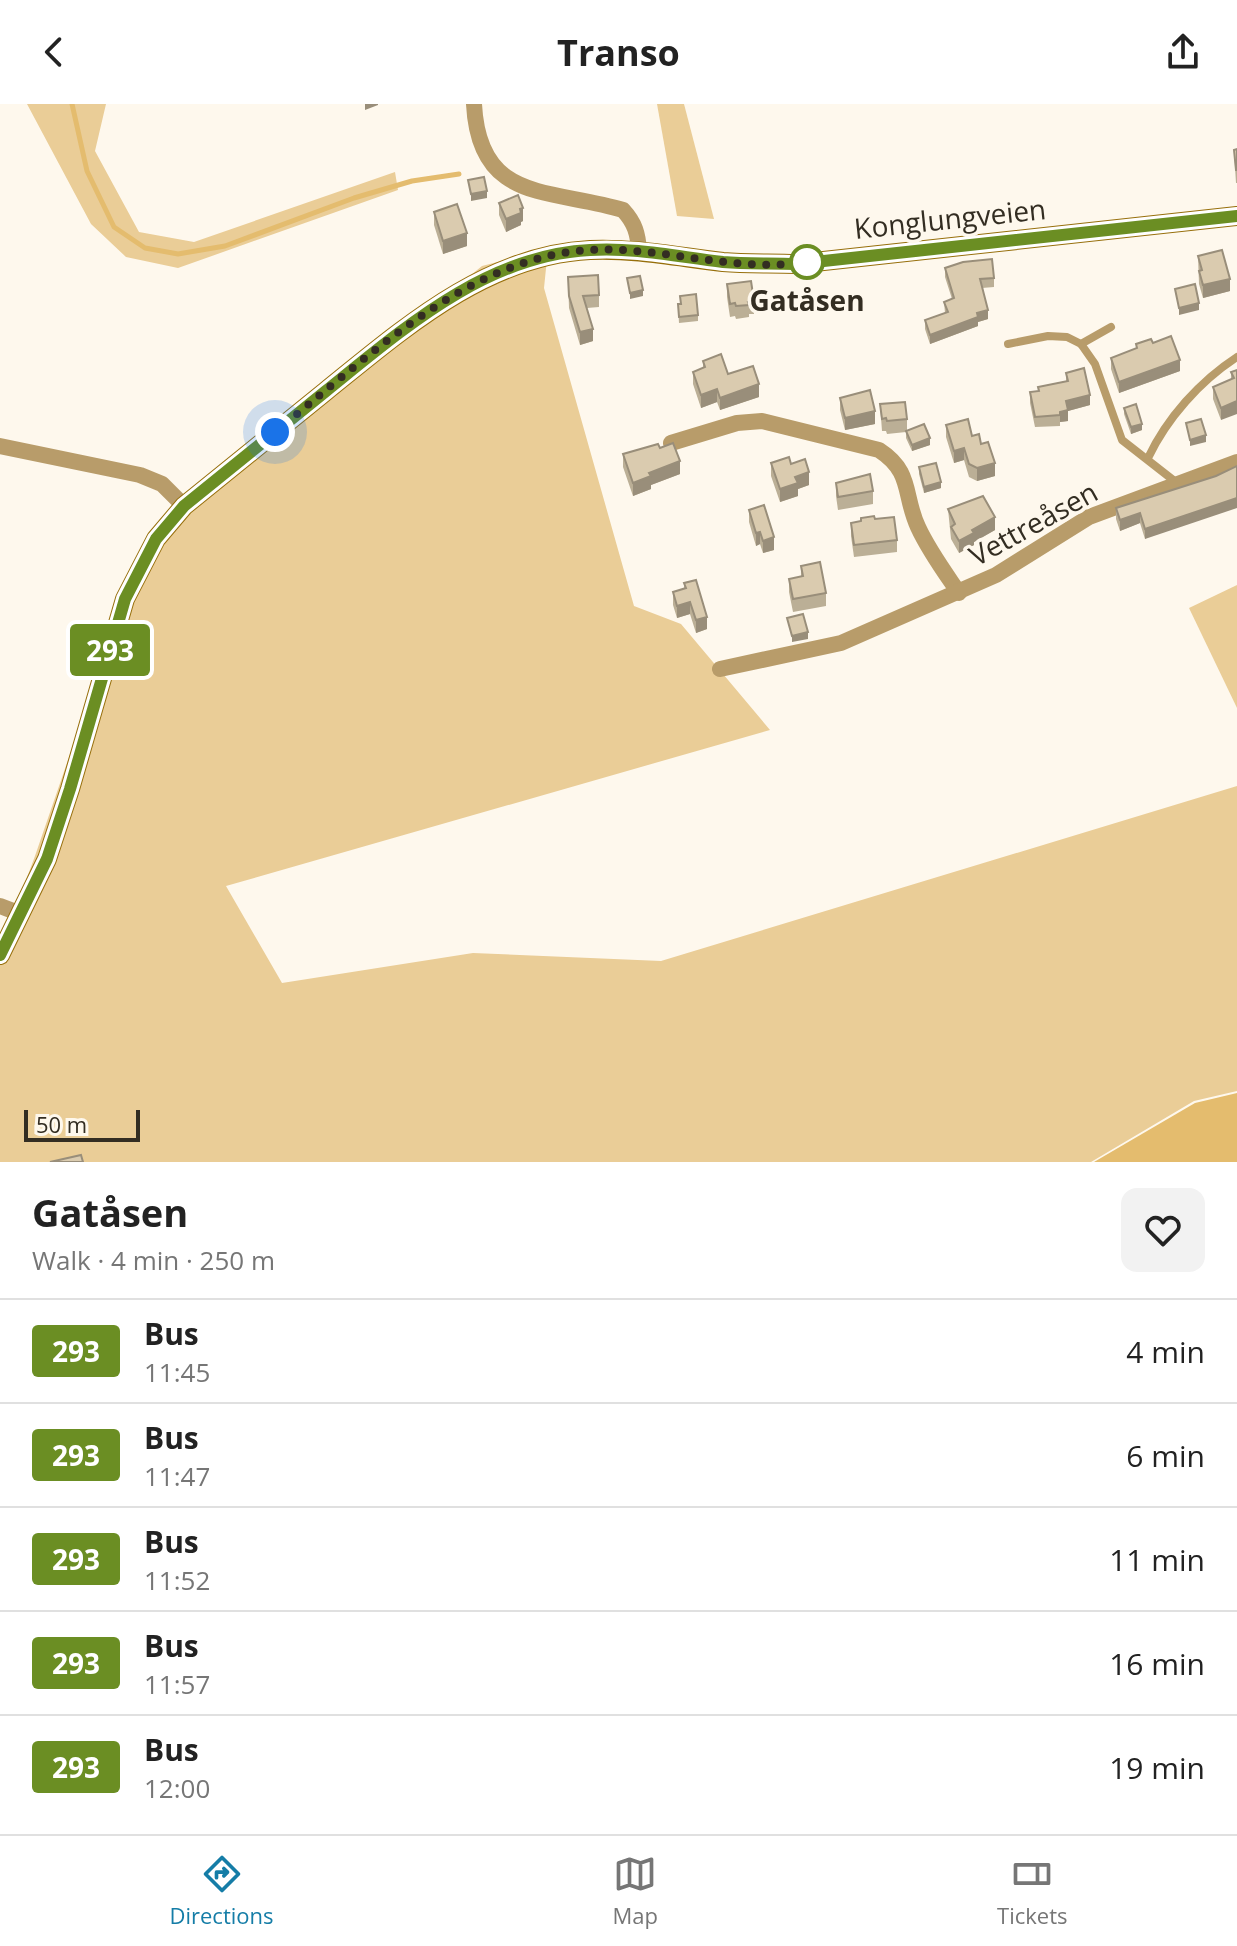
<!DOCTYPE html>
<html lang="en">
<head>
<meta charset="utf-8">
<style>
	:root { --surface:#fff; --page:#f2f2f2; --text:#222; --muted:#767676; --line:#e0e0e0; --accent:#157da7 }
	body { margin:0; font-family:"Open Sans",sans-serif; background:var(--page); color:var(--text); height:100vh; display:flex; flex-direction:column; font-size:30px; white-space:nowrap }
	* { box-sizing:border-box; margin:0 }
	p { font-size:26px; color:var(--muted) }
	.icon { flex:none; width:44px; height:44px; fill:none; stroke:currentColor; stroke-width:2; stroke-linecap:round; stroke-linejoin:round }
	.map { position:relative; height:1058px; overflow:hidden }
	.details { display:flex; flex-direction:column; background:var(--surface); flex:1 }
	.details>* { flex:none }
	.badge { padding:0 16px; border-radius:6px; font-size:28px; line-height:52px }
	.scale { position:absolute; left:24px; bottom:20px; width:116px; box-sizing:border-box; padding-left:8px; border:4px solid #332d22; border-top:0; font-size:22px; line-height:28px; white-space:nowrap; color:#332d22; -webkit-text-stroke:6px #fef8ed; paint-order:stroke }
	.you { position:absolute; width:40px; height:40px; margin:-20px; border:6px solid #fff; border-radius:50%; background:#1a73e8; box-shadow:0 0 0 12px #1a73e833 }
	.map>.badge { position:absolute; translate:-50% -50%; box-shadow:0 0 0 4px #fff }
	.round { display:grid; place-items:center; flex:none; width:84px; height:84px; border-radius:16px; background:var(--page) }
	.head { display:flex; align-items:center; justify-content:space-between; height:136px; padding:0 32px }
	h1 { font-size:38px; font-weight:700; line-height:60px }
	ul { padding:0; list-style:none }
	li { display:flex; align-items:center; gap:24px; height:104px; padding:0 32px; border-top:2px solid var(--line) }
	li div { flex:1 }
	li b { display:block; font-size:30px }
	li em { font-style:normal }
	li .badge { min-width:88px; font-weight:700; text-align:center }
	header { display:flex; justify-content:space-between; align-items:center; height:104px; padding:0 32px; background:var(--surface); font-size:36px; font-weight:700 }
	.dock { display:flex; justify-content:space-around; align-items:center; height:112px; border-top:2px solid var(--line); background:var(--surface); font-size:22px; color:var(--muted) }
	.dock a { display:grid; justify-items:center; gap:4px }
	.dock .current { color:var(--accent) }
	.map>svg:first-child { display:block }
	.green { fill:#eacd97 }
	.water { fill:#e4bc6e }
	.lines { fill:none; stroke-linecap:round; stroke-linejoin:round }
	.stream { stroke:#e4bc6e; stroke-width:5 }
	.lane { stroke:#b89c6a; stroke-width:8 }
	.street { stroke:#b89c6a; stroke-width:16 }
	.secondary { stroke:#976f0b; stroke-width:20 }
	.wall { fill:#bbaf96 }
	.shaded-wall { fill:#998e7a }
	.building { fill:#dacbaf; stroke:#998e7a; stroke-width:2 }
	.line-casing { stroke:#fff; stroke-width:18 }
	.line { stroke:#6b8e23; stroke-width:12 }
	.walk { stroke:#332d22; stroke-width:8; stroke-dasharray:0 14.4 }
	.stop-dot { fill:#fff; stroke:#6b8e23; stroke-width:4 }
	.labels { text-anchor:middle; dominant-baseline:central; stroke-width:7; stroke-linejoin:round; paint-order:stroke }
	.street-label { font-size:28px; fill:#332d22; stroke:#fef8ed }
	.stop-label { font-size:28px; font-weight:bold; fill:#332d22; stroke:#fef8ed }
</style>
</head>
<body>
<header><svg class="icon" aria-label="back" viewBox="0 0 24 24"><path d="M15 5l-7 7 7 7"/></svg>Transo<svg class="icon" aria-label="share" viewBox="0 0 24 24"><path d="M12 15V3M7 8l5-5 5 5M5 13v7h14v-7"/></svg></header>
<div class="map">
<svg width="1237" height="1058" viewBox="0 0 1237 1058">
	<rect width="100%" height="100%" fill="#fef8ed"/>
	<g class="green">
		<polygon points="27,0 106,0 95,47 139,128 194,138 395,68 398,86 178,164 126,153 91,120"/>
		<polygon points="657,0 684,0 714,115 677,112"/>
		<polygon points="548,145 544,184 634,502 681,520 770,626 226,782 282,879 473,849 661,857 1237,682 1237,987 1194,997 1091,1058 0,1058 0,846 35,752 124,493 158,436 217,378 482,162"/>
		<polygon points="1237,481 1237,604 1189,504"/>
	</g>
	<polygon class="water" points="1237,989 1237,1058 1094,1058 1195,999"/>
	<g class="lines">
		<polyline class="stream" points="72,0 87,67 114,123 145,144 178,150 225,142 354,94 412,77 459,70"/>
		<g class="lane">
			<polyline points="1008,240 1048,232 1067,233 1081,240 1095,260 1122,336 1177,379"/>
			<polyline points="1081,240 1111,223"/>
			<path d="M 1148,354 C 1167,314 1200,277 1237,253"/>
		</g>
		<g class="street">
			<path d="M 474,0 C 479,100 551,84 623,106 C 635,119 638,130 639,147"/>
			<path d="M 671,339 L 737,319 L 762,317 L 879,346 C 913,368 903,391 918,423 C 929,447 944,467 959,489"/>
			<polyline points="0,342 140,371 162,380 184,402"/>
			<polyline points="720,565 841,539 996,471 1089,413 1237,358"/>
			<polyline points="0,802 21,810"/>
		</g>
		<path class="secondary" d="M 0,851 L 47,755 L 70,685 L 125,495 L 156,435 L 184,402 C 231,364 279,325 326,287 C 403,225 486,151 590,146 C 635,144 679,153 723,158 C 747,160 772,159 796,160 L 1237,112"/>
	</g>
	<g class="wall">
		<polygon points="1237,45 1237,79 1236,79 1234,46"/>
		<polygon points="499,99 523,117 521,118 521,121 506,128 499,111"/>
		<polygon points="434,108 467,142 443,150 434,121"/>
		<polygon points="1198,152 1230,187 1203,194 1199,180"/>
		<polygon points="945,164 994,174 994,183 982,184 988,215 978,218 978,222 930,240 925,225 925,216 945,209 944,198 952,195 945,173"/>
		<polygon points="568,173 599,191 599,203 587,204 593,237 580,241 569,204"/>
		<polygon points="727,180 754,197 754,210 749,210 749,213 736,215 735,212 730,213 727,193"/>
		<polygon points="678,200 698,211 698,217 679,219"/>
		<polygon points="1153,239 1180,267 1119,289 1111,265 1111,254 1136,245 1136,240"/>
		<polygon points="703,257 728,270 759,293 720,306 717,298 701,304 693,280 693,268 703,264"/>
		<polygon points="1237,266 1221,316 1213,295 1213,283 1231,275 1231,268"/>
		<polygon points="1066,269 1090,301 1068,307 1068,317 1060,318 1060,322 1035,323 1030,299 1030,288 1038,287 1038,283 1066,277"/>
		<polygon points="840,294 875,320 845,326 840,306"/>
		<polygon points="880,300 907,315 907,327 930,341 912,347 906,334 906,328 887,330 886,327 882,327"/>
		<polygon points="1124,304 1142,326 1131,330 1124,310"/>
		<polygon points="946,321 972,332 981,340 995,372 977,377 969,373 964,356 954,359 946,333"/>
		<polygon points="660,344 680,370 651,381 651,385 633,392 623,363 623,350"/>
		<polygon points="771,359 791,360 809,381 798,385 798,392 780,398 771,372"/>
		<polygon points="919,363 941,384 924,389 919,370"/>
		<polygon points="1216,372 1145,435 1140,419 1120,427 1116,415 1116,404"/>
		<polygon points="836,379 873,387 873,400 838,406 836,392"/>
		<polygon points="948,405 995,426 974,438 974,441 959,449 951,435"/>
		<polygon points="749,406 774,446 763,449 760,440 756,442 749,418"/>
		<polygon points="875,415 897,436 897,448 854,453 851,432 851,419"/>
		<polygon points="801,462 826,489 826,502 793,508 789,488 789,475 801,472"/>
		<polygon points="684,479 707,525 696,529 690,510 677,514 673,501 673,488 684,485"/>
	</g>
	<g class="shaded-wall">
		<polygon points="365,0 378,0 378,1 365,6"/>
		<polygon points="487,87 487,94 471,97 471,90"/>
		<polygon points="523,104 523,117 521,118 521,121 506,128 506,115"/>
		<polygon points="467,129 467,142 443,150 443,137"/>
		<polygon points="1230,175 1230,187 1203,194 1203,181"/>
		<polygon points="643,186 643,192 630,195 630,189"/>
		<polygon points="1199,199 1199,206 1179,211 1179,204"/>
		<polygon points="988,206 988,215 978,218 978,222 930,240 930,231 977,209"/>
		<polygon points="593,225 593,237 580,241 580,228"/>
		<polygon points="1180,256 1180,267 1119,289 1119,278"/>
		<polygon points="759,280 759,293 720,306 720,294"/>
		<polygon points="717,285 717,298 701,304 701,291"/>
		<polygon points="1090,291 1090,301 1068,307 1068,317 1060,318 1060,308 1066,297"/>
		<polygon points="1237,297 1237,310 1221,316 1221,304"/>
		<polygon points="875,307 875,320 845,326 845,314"/>
		<polygon points="1142,320 1142,326 1131,330 1131,323"/>
		<polygon points="1206,331 1206,338 1190,342 1190,336"/>
		<polygon points="930,334 930,341 912,347 912,341"/>
		<polygon points="964,344 964,356 954,359 954,347"/>
		<polygon points="680,357 680,370 651,381 651,385 633,392 633,379 649,369"/>
		<polygon points="995,359 995,372 977,377 977,364"/>
		<polygon points="809,368 809,381 798,385 798,392 780,398 780,385 795,373"/>
		<polygon points="941,378 941,384 924,389 924,383"/>
		<polygon points="1237,394 1237,404 1145,435 1145,425"/>
		<polygon points="1140,409 1140,419 1120,427 1120,416"/>
		<polygon points="995,413 995,426 974,438 974,441 959,449 959,437 972,426"/>
		<polygon points="760,428 760,440 756,442 756,429"/>
		<polygon points="774,433 774,446 763,449 763,437"/>
		<polygon points="690,498 690,510 677,514 677,502"/>
		<polygon points="707,513 707,525 696,529 696,516"/>
		<polygon points="808,528 808,535 792,538 792,532"/>
	</g>
	<g class="building">
		<polygon points="1237,45 1237,66 1236,66 1234,46"/>
		<polygon points="484,73 487,87 471,90 468,76"/>
		<polygon points="518,91 523,104 520,105 521,109 506,115 499,99"/>
		<polygon points="457,100 467,129 443,137 434,108"/>
		<polygon points="1222,146 1230,175 1203,181 1199,167 1202,166 1198,152"/>
		<polygon points="992,155 994,174 980,175 988,206 977,209 978,213 930,231 925,216 948,208 944,198 954,194 945,164 963,158"/>
		<polygon points="598,171 599,191 583,192 593,225 580,228 569,192 568,173"/>
		<polygon points="640,172 643,186 630,189 627,174"/>
		<polygon points="751,177 754,197 748,198 749,201 736,202 735,199 730,200 727,180"/>
		<polygon points="1195,180 1199,199 1179,204 1175,185"/>
		<polygon points="696,190 698,211 679,213 678,200 681,200 680,192"/>
		<polygon points="1171,232 1180,256 1119,278 1111,254 1137,244 1136,240 1151,235 1153,239"/>
		<polygon points="721,250 728,270 753,262 759,280 720,294 717,285 701,291 693,268 705,263 703,257"/>
		<polygon points="1084,264 1090,291 1066,297 1068,306 1060,308 1060,311 1035,313 1030,288 1039,287 1038,283 1068,277 1066,269"/>
		<polygon points="1237,266 1237,297 1221,304 1213,283 1234,274 1231,268"/>
		<polygon points="870,286 875,307 845,314 840,294"/>
		<polygon points="905,298 907,315 887,317 886,314 882,315 880,300"/>
		<polygon points="1136,300 1142,320 1131,323 1124,304"/>
		<polygon points="968,315 972,332 979,330 981,340 988,338 995,359 977,364 969,360 964,344 954,347 946,321"/>
		<polygon points="1201,315 1206,331 1190,336 1186,319"/>
		<polygon points="924,320 930,334 912,341 906,327"/>
		<polygon points="673,339 680,357 649,369 651,372 633,379 623,350 658,340 660,344"/>
		<polygon points="789,353 791,360 805,355 809,368 795,373 798,379 780,385 771,359"/>
		<polygon points="936,359 941,378 924,383 919,363"/>
		<polygon points="1237,362 1237,394 1145,425 1140,409 1120,416 1116,404 1216,372"/>
		<polygon points="870,370 873,387 838,393 836,379"/>
		<polygon points="983,392 995,413 972,426 974,429 959,437 951,423 955,420 948,405"/>
		<polygon points="764,401 774,433 763,437 760,428 756,429 749,406"/>
		<polygon points="874,412 875,415 894,413 897,436 854,441 851,419 861,417 861,414"/>
		<polygon points="820,458 826,489 793,495 789,475 803,472 801,462"/>
		<polygon points="696,476 707,513 696,516 690,498 677,502 673,488 686,484 684,479"/>
		<polygon points="803,510 808,528 792,532 787,514"/>
		<polygon points="81,1051 83,1058 50,1058"/>
	</g>
	<g class="lines">
		<defs>
			<path id="line" d="M 0,851 L 47,755 L 70,685 L 125,495 L 156,435 L 184,402 C 231,364 279,325 326,287 C 403,225 486,151 590,146 C 634,143 679,153 723,158 C 747,160 772,159 796,160 L 1237,112"/>
		</defs>
		<use href="#line" class="line-casing"/>
		<use href="#line" class="line"/>
		<path class="walk" d="M 275,328 C 365,256 468,153 589,146 C 662,142 734,169 807,158"/>
	</g>
	<circle class="stop-dot" cx="807" cy="158" r="16"/>
	<g class="labels">
		<g class="street-label">
			<text transform="translate(950 114) rotate(-6)">Konglungveien</text>
			<text transform="translate(1033 419) rotate(-29)">Vettreåsen</text>
		</g>
		<g class="stop-label">
			<text x="807" y="196">Gatåsen</text>
		</g>
	</g>
</svg>
<div class="scale">50 m</div>
<div class="you" style="left:275px;top:328px"></div>
<b class="badge" style="left:110px;top:546px;background:#6b8e23;color:#fff">293</b>
</div>
<section class="details">
<div class="head"><div><h1>Gatåsen</h1><p>Walk · 4 min · 250 m</p></div><a class="round"><svg class="icon" aria-label="heart" viewBox="0 0 24 24"><path d="M12 20l-8-8c-3-5 5-10 8-4 3-6 11-1 8 4z"/></svg></a></div>
<ul>
<li><span class="badge" style="background:#6b8e23;color:#fff">293</span><div><b>Bus</b><p>11:45</p></div><em>4 min</em></li>
<li><span class="badge" style="background:#6b8e23;color:#fff">293</span><div><b>Bus</b><p>11:47</p></div><em>6 min</em></li>
<li><span class="badge" style="background:#6b8e23;color:#fff">293</span><div><b>Bus</b><p>11:52</p></div><em>11 min</em></li>
<li><span class="badge" style="background:#6b8e23;color:#fff">293</span><div><b>Bus</b><p>11:57</p></div><em>16 min</em></li>
<li><span class="badge" style="background:#6b8e23;color:#fff">293</span><div><b>Bus</b><p>12:00</p></div><em>19 min</em></li>
</ul>
</section>
<nav class="dock">
<a class="current"><svg class="icon" aria-label="directions" viewBox="0 0 24 24"><path d="M12 3l9 9-9 9-9-9zM9 14v-3h6M13 9l2 2-2 2"/></svg>Directions</a>
<a><svg class="icon" aria-label="map" viewBox="0 0 24 24"><path d="M3 6l6-2 6 2 6-2v14l-6 2-6-2-6 2zM9 4v14M15 6v14"/></svg>Map</a>
<a><svg class="icon" aria-label="tickets" viewBox="0 0 24 24"><path d="M3 7h18v10H3zM15 7v10"/></svg>Tickets</a>
</nav>
</body>
</html>
